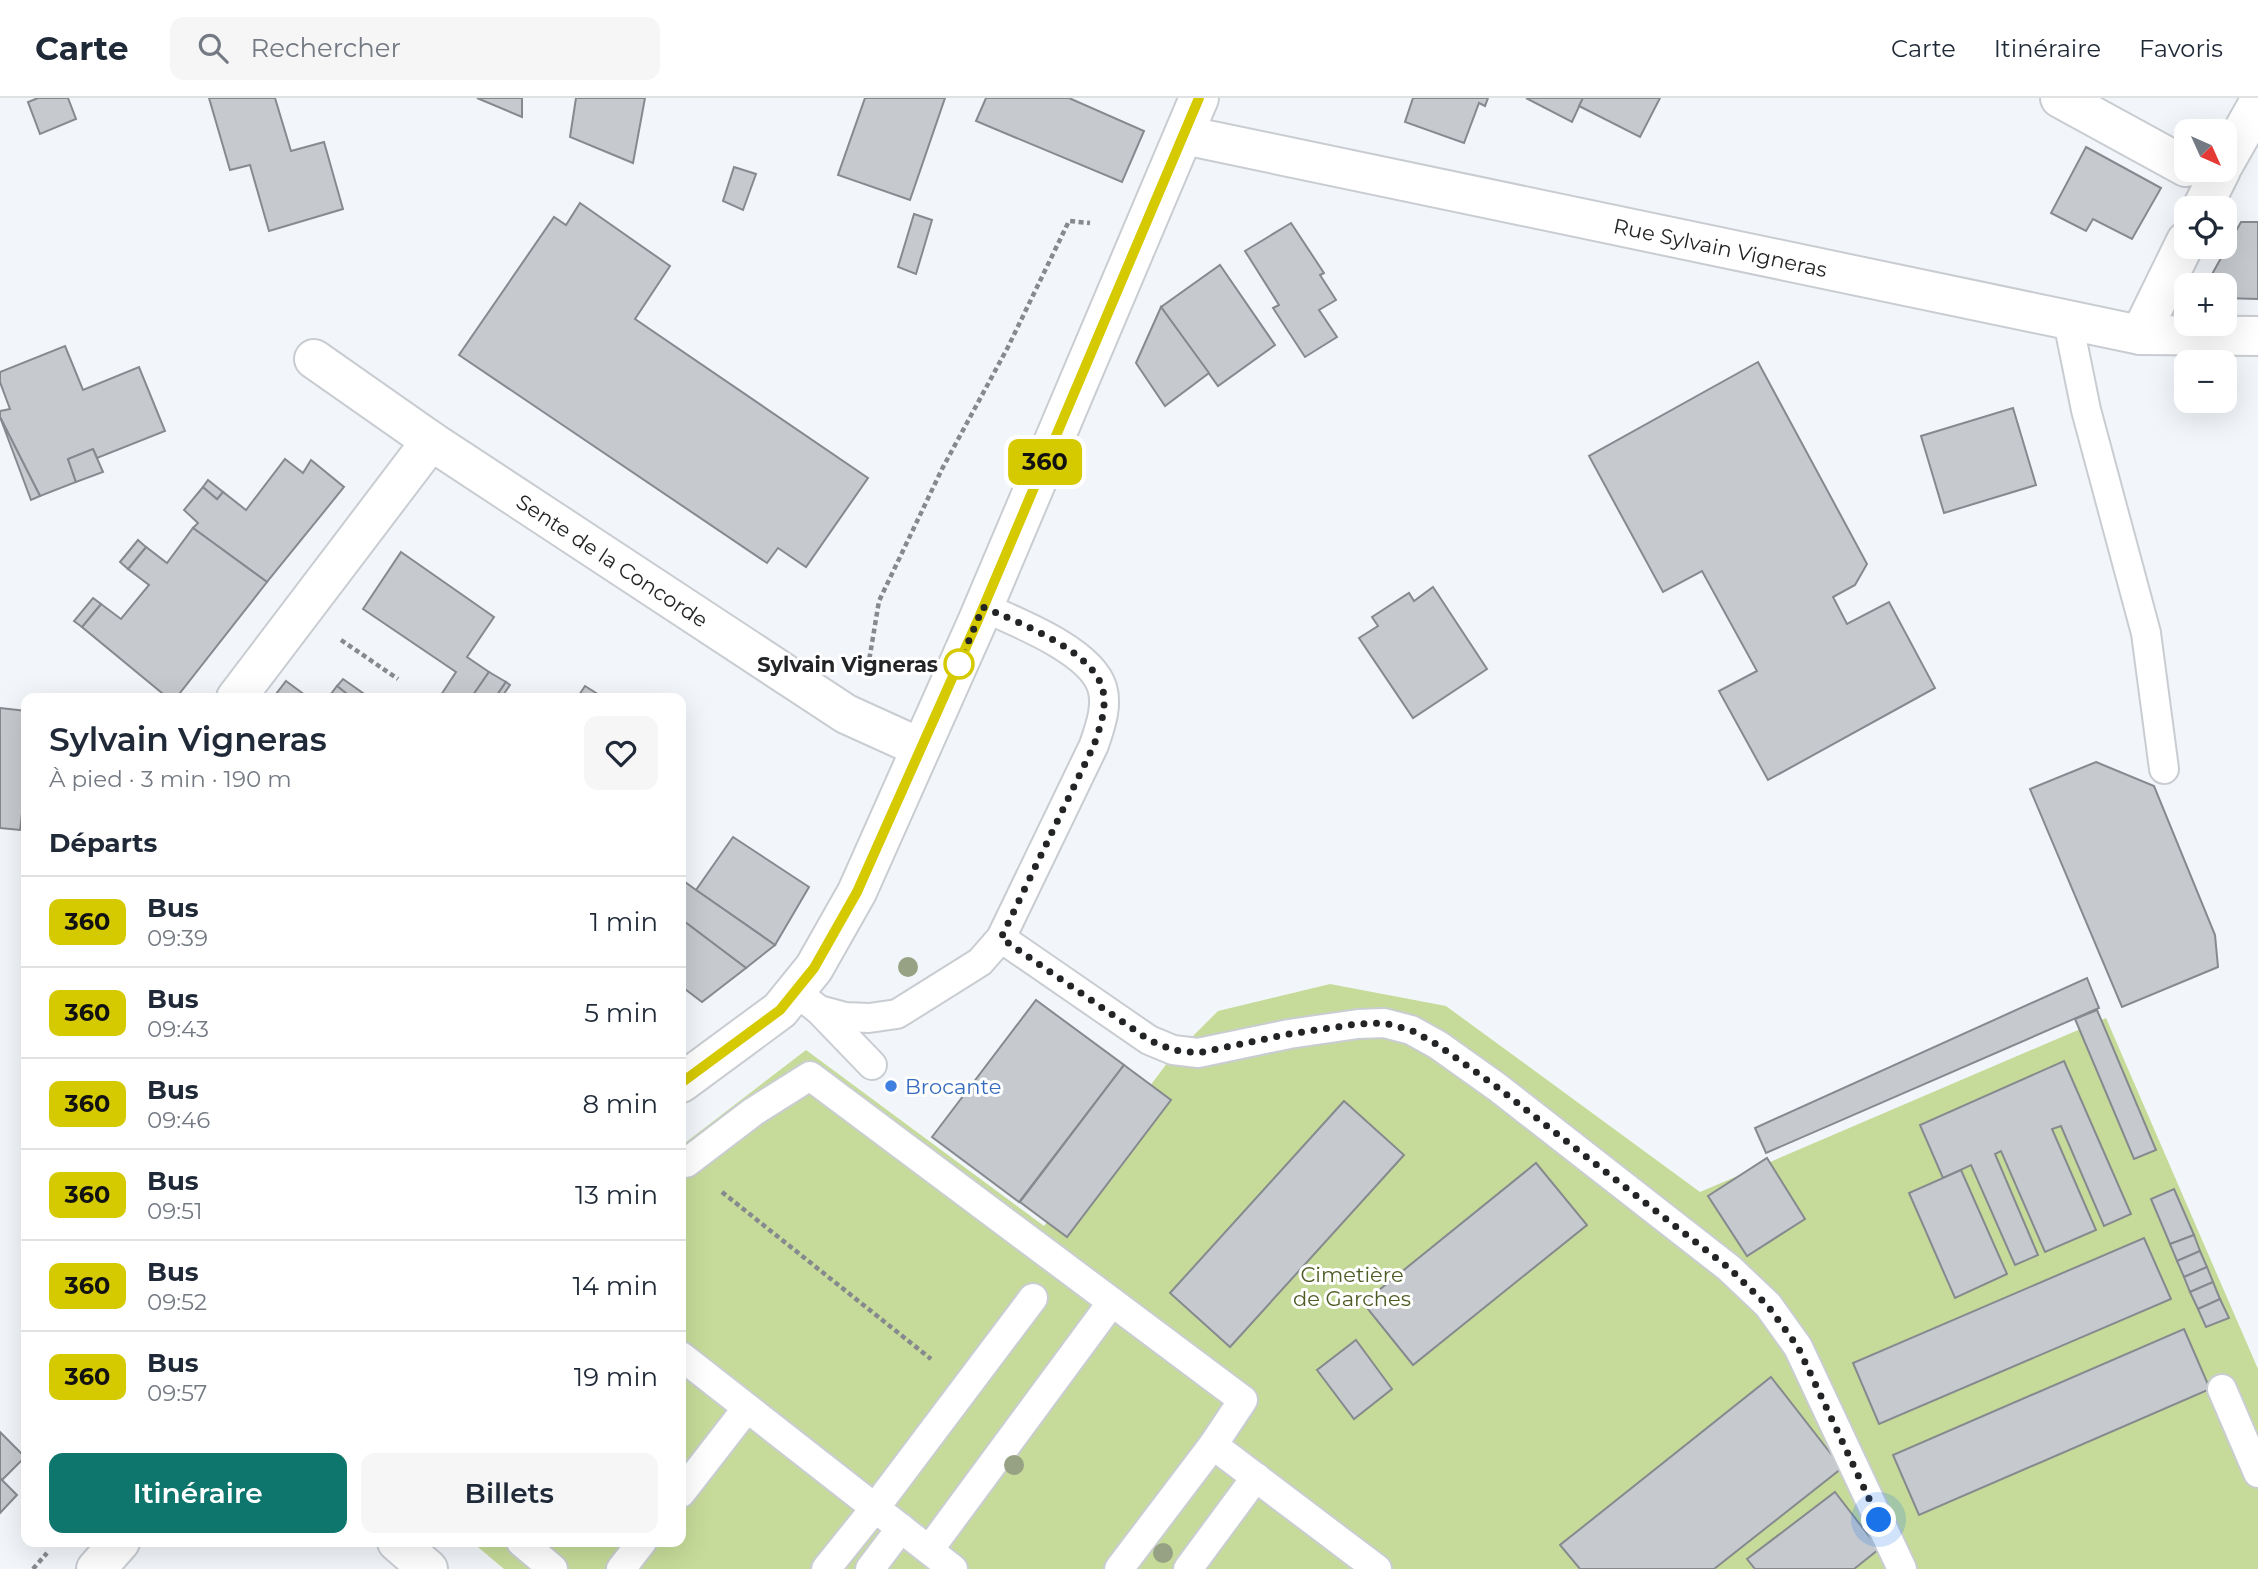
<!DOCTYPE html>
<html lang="fr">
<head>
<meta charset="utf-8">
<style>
	:root { --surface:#fff; --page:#f6f6f7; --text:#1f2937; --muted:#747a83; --line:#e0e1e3; --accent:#0f766e }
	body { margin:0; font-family:Montserrat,sans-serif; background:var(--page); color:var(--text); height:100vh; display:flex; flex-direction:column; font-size:26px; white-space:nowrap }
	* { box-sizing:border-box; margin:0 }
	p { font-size:23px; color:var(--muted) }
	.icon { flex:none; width:38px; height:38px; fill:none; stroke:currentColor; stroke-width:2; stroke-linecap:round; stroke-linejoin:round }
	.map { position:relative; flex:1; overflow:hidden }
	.panel { position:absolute; left:21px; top:595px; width:665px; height:854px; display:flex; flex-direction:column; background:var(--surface); border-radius:14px; box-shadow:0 7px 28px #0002 }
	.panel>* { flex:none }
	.badge { padding:0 14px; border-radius:10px; font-size:24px; line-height:46px }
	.needle { width:46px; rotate:135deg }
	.fabs { position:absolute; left:2174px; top:21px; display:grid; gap:14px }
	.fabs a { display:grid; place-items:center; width:63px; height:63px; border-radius:14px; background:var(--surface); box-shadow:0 7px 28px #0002; font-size:35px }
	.you { position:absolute; width:35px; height:35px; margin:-18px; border:5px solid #fff; border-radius:50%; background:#1a73e8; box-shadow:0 0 0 10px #1a73e833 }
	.map>.badge { position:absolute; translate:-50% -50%; box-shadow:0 0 0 4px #fff }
	h2 { padding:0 28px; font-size:26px; line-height:63px }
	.round { display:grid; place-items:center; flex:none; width:74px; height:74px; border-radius:14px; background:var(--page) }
	.head { display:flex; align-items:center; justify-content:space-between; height:119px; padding:0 28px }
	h1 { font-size:33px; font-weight:600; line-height:52px }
	.cta { display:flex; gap:14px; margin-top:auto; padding:14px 28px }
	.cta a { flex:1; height:80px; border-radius:14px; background:var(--accent); color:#fff; font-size:28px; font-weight:600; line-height:80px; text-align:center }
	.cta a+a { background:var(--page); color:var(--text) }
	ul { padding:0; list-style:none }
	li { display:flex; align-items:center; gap:21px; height:91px; padding:0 28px; border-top:2px solid var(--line) }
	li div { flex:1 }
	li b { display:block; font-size:26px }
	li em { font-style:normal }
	li .badge { min-width:77px; font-weight:700; text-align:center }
	header { display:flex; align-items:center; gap:42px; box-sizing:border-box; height:98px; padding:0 35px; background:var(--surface); border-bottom:2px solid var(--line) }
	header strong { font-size:33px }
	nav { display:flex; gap:38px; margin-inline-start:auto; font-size:24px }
	.search { width:490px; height:63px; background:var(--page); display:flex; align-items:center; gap:18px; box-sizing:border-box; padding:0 24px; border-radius:14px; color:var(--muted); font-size:26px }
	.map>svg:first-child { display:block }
	.green { fill:#c6db99 }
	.building { fill:#c6cacf; stroke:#868a8f; stroke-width:2 }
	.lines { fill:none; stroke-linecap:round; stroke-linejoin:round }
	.lane-casing { stroke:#c9cdd2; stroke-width:32 }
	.street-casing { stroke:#c9cdd2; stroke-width:42 }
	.secondary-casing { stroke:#c9cdd2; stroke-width:42 }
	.path { stroke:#86898d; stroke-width:4.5; stroke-dasharray:5 3.5; stroke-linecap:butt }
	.lane { stroke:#fff; stroke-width:28 }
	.street { stroke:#fff; stroke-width:38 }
	.secondary { stroke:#fff; stroke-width:38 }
	.tree { fill:#97a184 }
	.line-casing { stroke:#fff; stroke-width:16 }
	.line { stroke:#d5c900; stroke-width:10 }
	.walk { stroke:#222426; stroke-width:7; stroke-dasharray:0 12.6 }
	.stop-dot { fill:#fff; stroke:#d5c900; stroke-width:3.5 }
	.shop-dot { fill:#3f7fe0; stroke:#fff; stroke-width:2.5 }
	.labels { text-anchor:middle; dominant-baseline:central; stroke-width:6; stroke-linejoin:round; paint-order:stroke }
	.street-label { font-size:21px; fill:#222426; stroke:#fff }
	.stop-label { font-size:21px; font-weight:bold; fill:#222426; stroke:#fff; text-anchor:end }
	.shop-label { font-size:21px; fill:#366cbe; stroke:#fff; text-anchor:start }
	.park-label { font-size:21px; fill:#4d5c23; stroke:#fff }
</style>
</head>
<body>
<header>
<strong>Carte</strong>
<div class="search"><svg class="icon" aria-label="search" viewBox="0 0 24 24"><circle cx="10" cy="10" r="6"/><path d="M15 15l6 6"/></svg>Rechercher</div>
<nav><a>Carte</a><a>Itinéraire</a><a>Favoris</a></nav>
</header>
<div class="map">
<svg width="2258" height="1471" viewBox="0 0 2258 1471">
	<rect width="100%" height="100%" fill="#f2f6fb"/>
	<polygon class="green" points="1330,886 1446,908 1700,1094 2106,920 2258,1271 2258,1471 504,1471 472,1444 681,1444 681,1048 806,952 1044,1128 1171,960 1218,913"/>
	<g class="building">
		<polygon points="38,0 68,0 76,21 40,36 28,4"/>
		<polygon points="209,0 275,0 291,53 324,44 343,111 269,133 250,67 230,72"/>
		<polygon points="477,0 522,0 522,19"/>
		<polygon points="576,0 645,0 633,65 570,39"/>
		<polygon points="865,0 945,0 910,102 838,77"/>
		<polygon points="986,0 1069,0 1144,33 1122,84 976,23"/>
		<polygon points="1413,0 1488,0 1485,8 1479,5 1464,45 1405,24"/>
		<polygon points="1526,0 1583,0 1572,24"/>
		<polygon points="1583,0 1660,0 1640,39 1579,8"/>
		<polygon points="2086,49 2161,90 2132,141 2093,121 2086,133 2051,115"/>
		<polygon points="734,69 756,76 743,112 723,103"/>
		<polygon points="580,105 670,168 635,221 868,380 806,469 778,450 767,465 459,257 554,119 566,127"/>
		<polygon points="914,116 932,122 916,176 898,169"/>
		<polygon points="2241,124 2258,124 2258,201 2224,200 2224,187 2206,187"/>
		<polygon points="1291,125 1324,175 1320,177 1336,202 1319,212 1337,239 1305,259 1273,210 1279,207 1245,153"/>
		<polygon points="1220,167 1275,247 1218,288 1161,209"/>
		<polygon points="1161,209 1209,275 1165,308 1136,265"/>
		<polygon points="65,248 83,292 139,269 165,333 97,360 93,351 68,361 76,384 40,398 0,319 0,313 10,311 0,284 0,274"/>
		<polygon points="1758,264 1867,466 1855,487 1833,499 1847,526 1889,504 1935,590 1768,682 1719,593 1757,573 1702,473 1663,494 1589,358"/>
		<polygon points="2013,310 2036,387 1944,415 1921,338"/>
		<polygon points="0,319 40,398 31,402"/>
		<polygon points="93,351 103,374 76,384 68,361"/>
		<polygon points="285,361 303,375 311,362 344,389 267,484 193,430 198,425 184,412 203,389 217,401 223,394 246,412"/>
		<polygon points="208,382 223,394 217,401 203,389"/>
		<polygon points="193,430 267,484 176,600 168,600 82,529 101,506 121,521 149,487 128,471 146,449 167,465"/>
		<polygon points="138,442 146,449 128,471 120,464"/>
		<polygon points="401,454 494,519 467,559 489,574 471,600 439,600 456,574 363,511"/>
		<polygon points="1433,489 1487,571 1413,620 1359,540 1378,528 1372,519 1409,495 1414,503"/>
		<polygon points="93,500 101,506 82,529 74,523"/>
		<polygon points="489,574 506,584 495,600 471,600"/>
		<polygon points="343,581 367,598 365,600 352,600 337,588"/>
		<polygon points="286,583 309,600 273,600"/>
		<polygon points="506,584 510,587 501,600 495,600"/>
		<polygon points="337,588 352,600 328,600"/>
		<polygon points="585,588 604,600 577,600"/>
		<polygon points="0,610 26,613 26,682 20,732 0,730"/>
		<polygon points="2096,664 2154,688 2215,837 2218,869 2122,909 2030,691"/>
		<polygon points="733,739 809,789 775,847 696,792"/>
		<polygon points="681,781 696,792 775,847 746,870 681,821"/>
		<polygon points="681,821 746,870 702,904 681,888"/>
		<polygon points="2087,880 2099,910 1766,1055 1755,1030"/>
		<polygon points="1036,902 1124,967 1019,1104 932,1039"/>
		<polygon points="2097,912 2156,1052 2134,1061 2075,921"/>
		<polygon points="2064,963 2131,1116 2104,1128 2061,1028 2052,1031 2096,1132 2045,1154 2001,1053 1995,1056 2038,1157 2015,1167 1971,1067 1943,1080 1920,1027"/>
		<polygon points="1124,967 1171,1002 1067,1139 1020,1104"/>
		<polygon points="1344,1003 1404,1057 1230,1249 1170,1195"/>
		<polygon points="1767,1060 1805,1121 1747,1158 1708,1098"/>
		<polygon points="1536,1065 1587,1127 1413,1267 1363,1205"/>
		<polygon points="1961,1072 2007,1176 1955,1200 1909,1095"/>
		<polygon points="2174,1091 2194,1137 2170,1146 2151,1101"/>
		<polygon points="2194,1137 2200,1153 2177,1163 2170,1146"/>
		<polygon points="2144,1140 2171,1201 1879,1326 1853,1265"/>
		<polygon points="2200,1153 2207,1169 2184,1179 2177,1163"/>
		<polygon points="2207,1169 2213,1184 2190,1194 2184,1179"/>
		<polygon points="2213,1184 2220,1201 2198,1211 2190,1194"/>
		<polygon points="2220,1201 2229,1220 2206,1229 2198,1211"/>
		<polygon points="2184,1231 2210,1291 1919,1417 1893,1357"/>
		<polygon points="1356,1242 1392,1291 1354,1321 1317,1272"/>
		<polygon points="1771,1279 1842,1370 1714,1471 1580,1471 1560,1447"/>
		<polygon points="0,1334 25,1359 2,1382 0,1380"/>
		<polygon points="0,1380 17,1397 0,1415"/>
		<polygon points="1835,1394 1879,1451 1854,1471 1755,1471 1747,1461"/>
	</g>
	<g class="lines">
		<defs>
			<g id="lane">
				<polyline points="2068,223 2086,312 2146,535 2164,671"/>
				<polyline points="1001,840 1149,942 1173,952 1198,955 1289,936 1358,926 1384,925 1411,932 1438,947 1497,989 1729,1170 1768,1207 1798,1249 1902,1471"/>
				<path d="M 796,894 L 819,912 L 845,919 L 869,920 L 897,916 L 980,864 L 1001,840 L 1094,647 C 1100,629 1108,608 1102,589 C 1090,552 1016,524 983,509"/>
				<polyline points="819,912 872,967"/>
				<polyline points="686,1065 753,1014 810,978 1243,1302 1213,1347 1119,1471"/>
				<polyline points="681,1258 953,1471"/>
				<polyline points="2222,1291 2258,1375"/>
				<polyline points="1213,1347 1377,1471"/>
				<polyline points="681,1395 747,1310"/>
				<polyline points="521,1444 553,1471"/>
				<polyline points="929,1452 1112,1204"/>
				<polyline points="621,1471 642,1444"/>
				<polyline points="826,1471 875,1410 1033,1200"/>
				<polyline points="870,1471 901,1430"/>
				<polyline points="1188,1471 1256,1379"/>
			</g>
			<g id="street">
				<polyline points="2060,0 2186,69"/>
				<path id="s1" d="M 1184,37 L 2140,237 L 2258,238"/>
				<polyline points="2224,66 2258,6"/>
				<polyline points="2202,110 2221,72"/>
				<polyline points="2140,237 2186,143"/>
				<path id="s2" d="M 314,261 L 431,343 L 846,616 L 921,650"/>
				<polyline points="236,600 431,343"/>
				<polyline points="397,1444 428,1471"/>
			</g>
			<g id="secondary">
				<polyline points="681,985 780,912 814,870 857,794 978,522 1199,0"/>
				<polyline points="96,1471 120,1444"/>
			</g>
		</defs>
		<use href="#lane" class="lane-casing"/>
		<use href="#street" class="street-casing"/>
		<use href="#secondary" class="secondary-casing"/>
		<g class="path">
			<polyline points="341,542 398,581"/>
			<polyline points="868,569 879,503 942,371 1008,249 1069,123 1090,125"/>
			<polyline points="722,1094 931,1261"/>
			<polyline points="33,1471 47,1455"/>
		</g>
		<use href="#lane" class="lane"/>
		<use href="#street" class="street"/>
		<use href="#secondary" class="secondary"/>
	</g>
	<g class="tree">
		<circle cx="908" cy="869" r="10"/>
		<circle cx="1014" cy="1367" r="10"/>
		<circle cx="1163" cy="1455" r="10"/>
	</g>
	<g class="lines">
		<defs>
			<polyline id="line" points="681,985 780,912 814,870 857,794 978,522 1199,0"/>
		</defs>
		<use href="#line" class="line-casing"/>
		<use href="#line" class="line"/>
		<path class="walk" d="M 959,566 L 983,509 C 1017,524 1090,551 1102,589 C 1108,608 1100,629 1094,647 L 1001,840 L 1149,942 L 1173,952 L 1198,955 L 1289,936 L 1357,926 L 1384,925 L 1411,932 L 1438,947 L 1497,989 L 1729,1170 L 1768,1208 L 1798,1249 L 1879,1422"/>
	</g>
	<circle class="stop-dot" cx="959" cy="566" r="14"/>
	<circle class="shop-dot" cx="891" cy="988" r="7"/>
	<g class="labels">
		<g class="street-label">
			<text stroke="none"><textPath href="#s1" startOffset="548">Rue Sylvain Vigneras</textPath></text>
			<text stroke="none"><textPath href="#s2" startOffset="360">Sente de la Concorde</textPath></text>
		</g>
		<g class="stop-label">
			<text x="938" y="566">Sylvain Vigneras</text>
		</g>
		<g class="shop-label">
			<text x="905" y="988">Brocante</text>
		</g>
		<g class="park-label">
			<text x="1352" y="1176">Cimetière<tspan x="1352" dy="24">de Garches</tspan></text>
		</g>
	</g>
</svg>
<div class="fabs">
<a><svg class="needle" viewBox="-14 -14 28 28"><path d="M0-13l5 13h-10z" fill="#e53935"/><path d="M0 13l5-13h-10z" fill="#747a83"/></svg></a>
<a><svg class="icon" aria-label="locate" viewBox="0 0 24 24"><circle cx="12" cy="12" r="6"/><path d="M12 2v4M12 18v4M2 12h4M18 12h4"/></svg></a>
<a>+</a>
<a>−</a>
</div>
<div class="you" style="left:1879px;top:1422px"></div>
<b class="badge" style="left:1045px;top:364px;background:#d5c900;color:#111">360</b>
<section class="panel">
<div class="head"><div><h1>Sylvain Vigneras</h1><p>À pied · 3 min · 190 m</p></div><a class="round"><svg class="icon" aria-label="heart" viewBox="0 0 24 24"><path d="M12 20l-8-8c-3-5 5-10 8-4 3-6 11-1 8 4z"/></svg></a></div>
<h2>Départs</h2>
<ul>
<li><span class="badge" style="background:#d5c900;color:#111">360</span><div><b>Bus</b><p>09:39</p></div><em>1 min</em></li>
<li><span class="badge" style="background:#d5c900;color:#111">360</span><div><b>Bus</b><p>09:43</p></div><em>5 min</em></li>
<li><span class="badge" style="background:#d5c900;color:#111">360</span><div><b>Bus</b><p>09:46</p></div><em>8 min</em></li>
<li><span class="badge" style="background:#d5c900;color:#111">360</span><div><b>Bus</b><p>09:51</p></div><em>13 min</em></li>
<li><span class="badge" style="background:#d5c900;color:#111">360</span><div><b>Bus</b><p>09:52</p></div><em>14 min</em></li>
<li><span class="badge" style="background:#d5c900;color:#111">360</span><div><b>Bus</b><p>09:57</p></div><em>19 min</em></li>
</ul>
<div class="cta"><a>Itinéraire</a><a>Billets</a></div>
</section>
</div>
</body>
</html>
